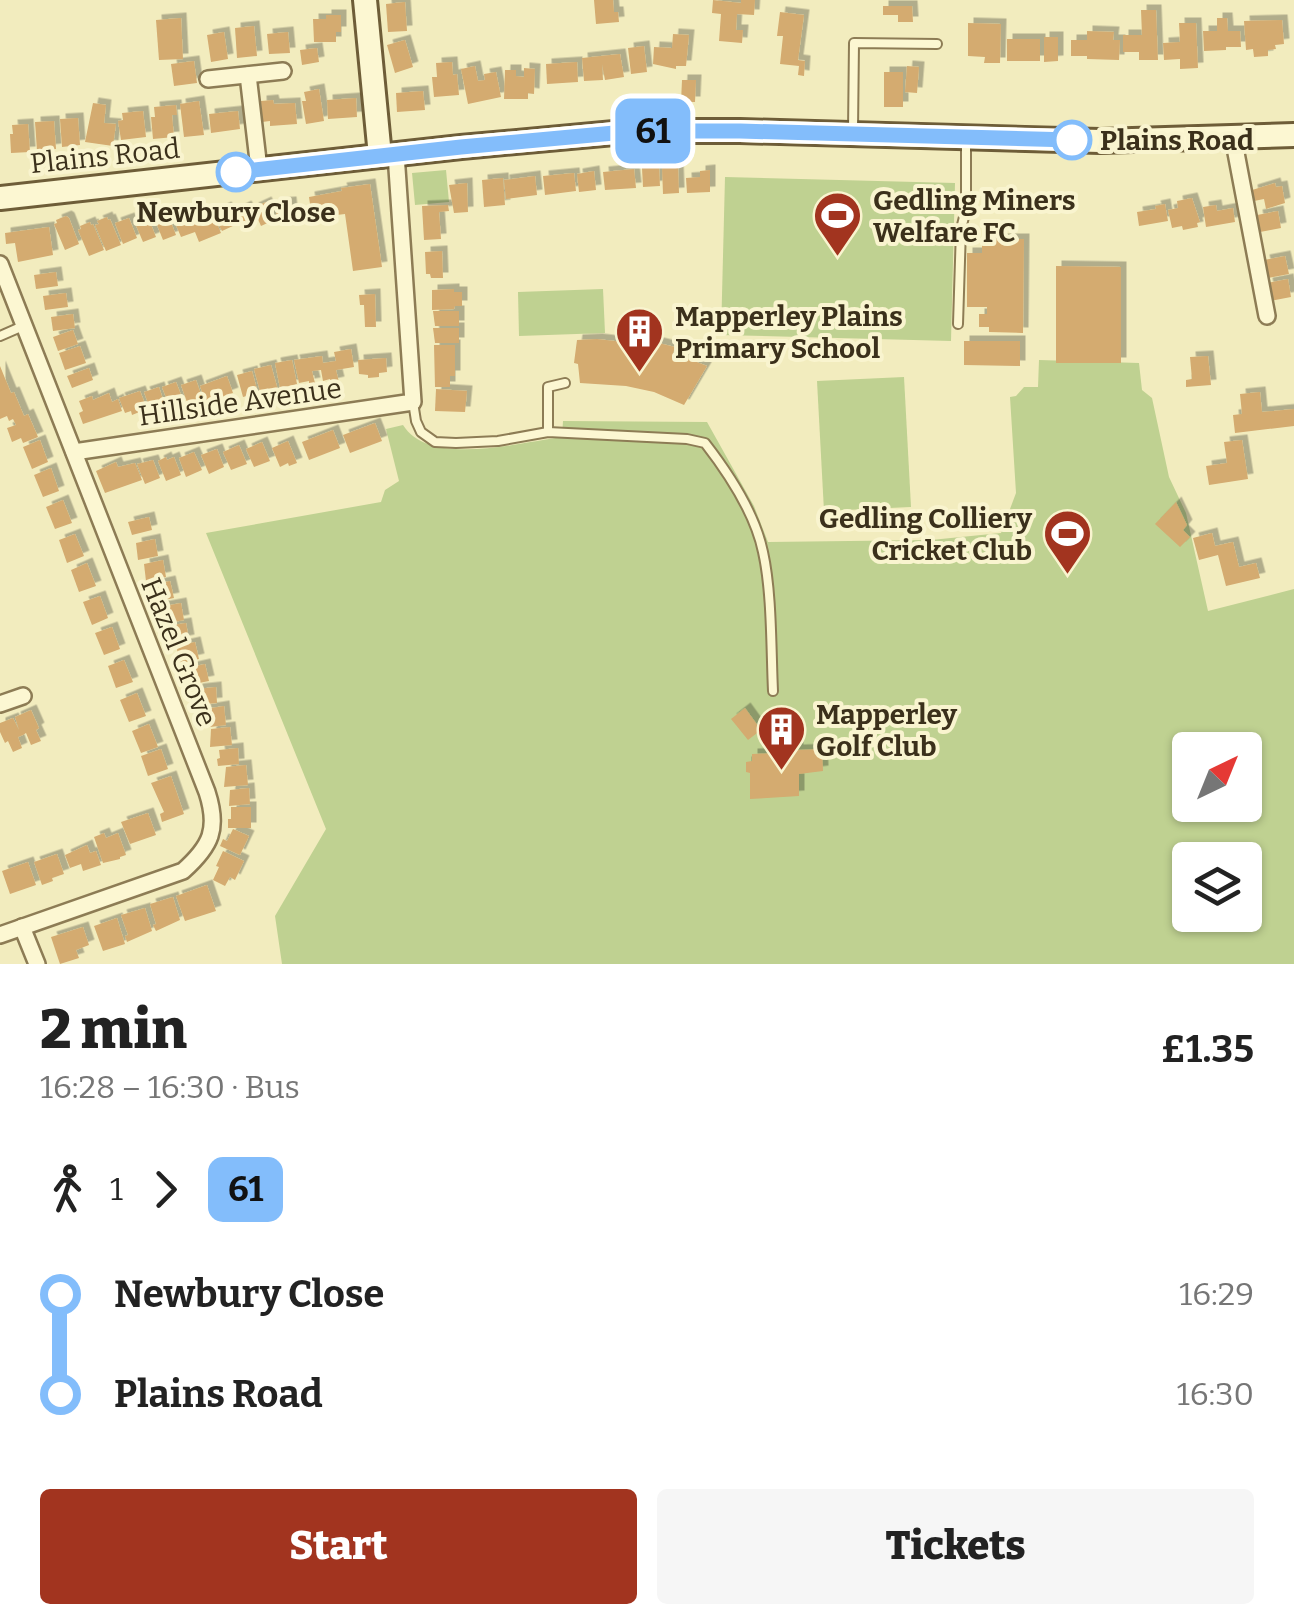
<!DOCTYPE html>
<html lang="en">
<head>
<meta charset="utf-8">
<style>
	:root { --surface:#fff; --page:#f6f6f6; --text:#222; --muted:#767676; --accent:#a2341f }
	body { margin:0; font-family:Bitter,serif; background:var(--page); color:var(--text); height:100vh; display:flex; flex-direction:column; font-size:38px; white-space:nowrap }
	* { box-sizing:border-box; margin:0 }
	p { font-size:32px; color:var(--muted) }
	.icon { flex:none; width:55px; height:55px; fill:none; stroke:currentColor; stroke-width:2; stroke-linecap:round; stroke-linejoin:round }
	.map { position:relative; height:964px; overflow:hidden }
	.details { display:flex; flex-direction:column; background:var(--surface); flex:1 }
	.details>* { flex:none }
	.badge { padding:0 20px; border-radius:15px; font-size:35px; line-height:65px }
	.needle { width:65px; rotate:43deg }
	.buttons { position:absolute; left:1172px; top:732px; display:grid; gap:20px }
	.buttons a { display:grid; place-items:center; width:90px; height:90px; border-radius:10px; background:var(--surface); box-shadow:0 2px 8px #0004; font-size:50px }
	.map>.badge { position:absolute; translate:-50% -50%; box-shadow:0 0 0 5px #fff }
	.legs { display:flex; align-items:center; gap:15px; height:110px; padding:0 40px; font-size:32px }
	.legs p { margin-inline-start:auto }
	.overview { display:flex; align-items:center; justify-content:space-between; height:170px; padding:0 40px }
	h1 { font-size:55px; font-weight:800; line-height:75px }
	.primary-button { display:flex; gap:20px; margin-top:auto; padding:20px 40px }
	.primary-button a { flex:1; height:115px; border-radius:10px; background:var(--accent); color:#fff; font-size:40px; font-weight:800; line-height:115px; text-align:center }
	.primary-button a+a { background:var(--page); color:var(--text) }
	ul { padding:0 40px; list-style:none }
	li { display:flex; align-items:center; gap:35px; height:100px; font-size:38px }
	li i { display:grid; place-items:center; width:15px; height:100%; margin:0 12px; background:currentColor }
	li i::after { content:''; width:25px; height:25px; margin:-12px; border:8px solid; border-radius:50%; background:var(--surface) }
	li p { margin-inline-start:auto }
	li:first-child i { background:linear-gradient(#0000 50%,currentColor 0) }
	li:last-child i { background:linear-gradient(currentColor 50%,#0000 0) }
	.map>svg:first-child { display:block }
	.green { fill:#bfd191; fill-rule:evenodd }
	.building { fill:#d4ab70; filter:url(#shadow) }
	.lines { fill:none; stroke-linecap:round; stroke-linejoin:round }
	.lane-casing { stroke:#8d7c55; stroke-width:12 }
	.street-casing { stroke:#8d7c55; stroke-width:20 }
	.secondary-casing { stroke:#6e5d38; stroke-width:28 }
	.lane { stroke:#fcf7d2; stroke-width:8 }
	.street { stroke:#fcf7d2; stroke-width:15 }
	.secondary { stroke:#fcf7d2; stroke-width:22 }
	.line-1-casing { stroke:#fff; stroke-width:22 }
	.line-1 { stroke:#83bdfb; stroke-width:15 }
	.stop-1-dot { fill:#fff; stroke:#83bdfb; stroke-width:5 }
	.labels { text-anchor:middle; dominant-baseline:central; stroke-width:8; stroke-linejoin:round; paint-order:stroke }
	.stop-label { font-size:28px; font-weight:bold; fill:#3b301b; stroke:#f9f4cf; text-anchor:start }
	.street-label { font-size:28px; fill:#3b301b; stroke:#f9f4cf }
	.poi-label { font-size:28px; font-weight:bold; fill:#3b301b; stroke:#f9f4cf; text-anchor:start }
</style>
</head>
<body>
<div class="map">
<svg width="1294" height="964" viewBox="0 0 1294 964">
	<defs>
		<filter id="shadow"><feDropShadow dx="5.5" dy="-5.5" stdDeviation="0" flood-color="#0004"/></filter>
	</defs>
	<rect width="100%" height="100%" fill="#f2ecbe"/>
	<g class="green">
		<polygon points="446,170 449,202 415,205 412,173"/>
		<polygon points="725,177 955,183 951,341 721,335"/>
		<polygon points="603,289 605,333 519,336 518,292"/>
		<path d="M 1039,360 L 1139,363 L 1142,390 L 1152,398 L 1169,477 L 1186,513 L 1208,611 L 1294,589 L 1294,964 L 282,964 L 275,916 L 326,829 L 206,533 L 381,502 L 385,490 L 399,481 L 386,429 L 403,425 C 430,468 521,442 562,437 L 563,421 L 707,422 L 754,506 L 768,542 L 931,540 L 1001,533 L 1016,493 L 1010,397 L 1016,396 L 1024,387 L 1038,387 ZM 1190,750 L 1245,750 L 1245,805 L 1190,805 ZM 1190,860 L 1245,860 L 1245,915 L 1190,915 Z"/>
		<polygon points="904,377 911,507 824,511 817,381"/>
	</g>
	<g class="building">
		<polygon points="594,0 613,0 614,12 618,12 619,22 596,24"/>
		<polygon points="713,0 741,3 741,0 755,0 754,15 737,14 736,30 743,30 742,43 719,41 721,14 712,13"/>
		<polygon points="405,2 407,31 388,32 386,4"/>
		<polygon points="883,6 912,6 913,22 898,22 898,15 883,15"/>
		<polygon points="1141,10 1156,10 1158,60 1139,60 1139,52 1123,52 1123,35 1142,35"/>
		<polygon points="780,12 804,15 798,60 805,61 804,76 798,75 799,66 780,64 783,36 777,36"/>
		<polygon points="326,15 341,15 341,32 336,32 336,42 314,42 313,19 326,19"/>
		<polygon points="181,18 183,59 159,60 156,20"/>
		<polygon points="1217,18 1227,18 1228,31 1240,31 1241,47 1226,47 1226,50 1204,51 1203,31 1217,31"/>
		<polygon points="1282,20 1284,44 1275,45 1276,49 1268,50 1268,56 1254,57 1253,49 1246,50 1244,21"/>
		<polygon points="968,23 1001,24 1000,63 984,63 985,57 968,56"/>
		<polygon points="1179,23 1196,23 1198,68 1180,69 1180,59 1164,60 1163,43 1180,42"/>
		<polygon points="254,26 257,56 237,58 235,28"/>
		<polygon points="1087,31 1114,32 1113,40 1120,40 1119,60 1087,59 1087,56 1071,56 1071,40 1087,40"/>
		<polygon points="224,32 228,59 211,62 207,35"/>
		<polygon points="288,32 290,53 269,54 267,34"/>
		<polygon points="673,34 689,35 686,66 676,66 676,69 653,64 654,47 672,48"/>
		<polygon points="1044,37 1058,37 1058,61 1044,62"/>
		<rect x="1007" y="39" width="33" height="22"/>
		<polygon points="405,40 413,67 395,73 387,45"/>
		<polygon points="644,46 647,72 631,74 628,48"/>
		<polygon points="317,48 319,62 302,65 300,50"/>
		<polygon points="620,54 624,77 605,80 602,64 603,80 584,81 582,58"/>
		<polygon points="194,61 197,83 174,86 171,64"/>
		<polygon points="452,62 453,75 457,74 459,95 434,97 432,77 437,77 436,63"/>
		<polygon points="577,62 578,82 547,84 546,64"/>
		<polygon points="475,66 478,81 485,80 484,74 496,72 501,97 468,104 461,69"/>
		<polygon points="907,66 919,67 917,93 905,92"/>
		<polygon points="524,68 535,69 534,94 528,93 528,99 504,99 505,70 516,70 516,76 524,77"/>
		<rect x="884" y="72" width="19" height="35"/>
		<polygon points="682,80 696,80 695,102 681,102"/>
		<polygon points="319,89 324,121 306,124 302,101 306,101 304,92"/>
		<polygon points="423,91 425,110 397,112 396,93"/>
		<polygon points="356,98 357,117 328,119 327,100"/>
		<polygon points="273,100 274,104 295,103 297,124 270,126 270,121 262,122 261,101"/>
		<polygon points="199,101 204,135 184,137 180,104"/>
		<polygon points="93,103 106,105 104,123 116,124 113,146 85,142"/>
		<polygon points="176,105 177,115 172,115 174,137 153,139 151,117 155,117 154,107"/>
		<polygon points="143,111 146,137 121,140 118,121 123,120 122,113"/>
		<polygon points="238,111 240,129 211,133 209,114"/>
		<polygon points="78,118 80,145 62,147 60,119"/>
		<polygon points="54,121 56,149 37,151 35,122"/>
		<polygon points="28,124 30,152 11,153 10,134 13,134 12,125"/>
		<polygon points="678,166 679,193 663,194 662,167"/>
		<polygon points="642,168 659,168 660,186 643,187"/>
		<polygon points="634,169 636,188 605,190 603,172"/>
		<polygon points="710,170 710,192 687,193 686,178 700,177 700,171"/>
		<polygon points="594,171 596,190 579,192 577,174"/>
		<polygon points="574,173 576,191 545,195 543,176"/>
		<polygon points="535,176 537,195 506,199 504,180"/>
		<polygon points="503,178 505,205 484,207 482,180"/>
		<polygon points="467,183 468,212 454,213 449,185"/>
		<polygon points="1275,183 1276,187 1282,186 1285,203 1266,209 1264,199 1254,201 1252,190"/>
		<polygon points="370,184 382,267 353,271 345,214 312,218 309,197 342,191 341,188"/>
		<polygon points="1192,198 1200,222 1197,223 1198,227 1183,230 1182,226 1172,228 1168,210 1178,208 1177,201"/>
		<polygon points="266,202 274,220 261,226 253,208"/>
		<polygon points="291,202 292,212 297,211 298,220 277,222 276,203"/>
		<polygon points="1165,204 1168,221 1139,226 1137,212 1156,209 1155,206"/>
		<polygon points="448,205 449,211 439,212 441,239 424,240 422,206"/>
		<polygon points="1216,205 1217,211 1233,208 1235,222 1206,227 1203,207"/>
		<polygon points="246,206 255,223 243,230 234,212"/>
		<polygon points="226,207 235,225 222,231 213,213"/>
		<polygon points="1278,211 1281,228 1260,232 1257,215"/>
		<polygon points="186,212 190,221 212,212 221,233 199,242 195,232 181,237 173,218"/>
		<polygon points="168,215 176,235 163,240 155,220"/>
		<polygon points="66,216 69,218 79,244 65,250 54,224 57,223 56,220"/>
		<polygon points="107,217 108,220 110,219 121,245 106,251 95,225 99,224 97,221"/>
		<polygon points="148,217 156,237 143,242 135,223"/>
		<polygon points="129,218 137,238 123,244 115,223"/>
		<polygon points="90,222 91,225 93,224 104,250 89,256 78,230 81,229 80,226"/>
		<polygon points="49,227 53,255 18,262 15,243 6,244 5,233"/>
		<polygon points="992,239 1024,239 1023,333 989,332 989,327 979,327 979,314 987,314 987,307 967,307 967,253 982,253 982,242 992,242"/>
		<polygon points="442,251 443,278 431,278 430,274 426,274 425,252"/>
		<polygon points="1285,256 1289,274 1268,278 1264,260"/>
		<polygon points="1056,266 1121,267 1121,363 1056,363"/>
		<polygon points="56,272 58,286 36,289 34,275"/>
		<polygon points="1288,279 1291,297 1270,301 1267,283"/>
		<polygon points="454,289 454,292 462,292 462,306 455,306 454,309 432,310 432,290"/>
		<polygon points="66,293 68,307 45,310 43,296"/>
		<polygon points="375,294 376,327 365,327 364,305 360,305 359,295"/>
		<polygon points="433,311 459,311 459,326 435,326"/>
		<polygon points="73,314 75,328 53,331 51,317"/>
		<polygon points="433,328 459,328 459,343 435,343"/>
		<polygon points="73,330 78,344 58,351 53,337"/>
		<polygon points="633,337 675,347 673,353 707,366 684,405 654,392 626,386 580,383 578,364 574,363 577,340 597,339 632,343"/>
		<polygon points="964,341 1020,341 1020,366 964,365"/>
		<polygon points="434,345 455,345 455,376 450,376 450,387 435,387"/>
		<polygon points="80,346 86,363 65,370 59,353"/>
		<polygon points="351,349 354,367 336,370 339,382 330,384 330,379 323,381 321,370 312,371 315,383 309,384 309,381 299,383 294,360 322,356 323,363 336,361 334,352"/>
		<polygon points="1208,356 1211,385 1186,387 1186,380 1192,379 1190,357"/>
		<polygon points="386,358 387,372 379,373 379,377 368,378 368,375 359,374 358,360"/>
		<polygon points="292,360 297,384 280,388 275,363"/>
		<polygon points="271,365 279,394 267,397 266,394 261,395 254,369"/>
		<polygon points="0,366 11,393 14,392 24,416 28,414 38,437 23,443 21,438 12,442 7,428 16,425 13,419 9,421 7,416 0,419"/>
		<polygon points="89,368 93,380 72,388 67,376"/>
		<polygon points="252,371 259,397 248,400 247,396 243,397 237,375"/>
		<polygon points="227,376 233,393 206,403 200,386"/>
		<polygon points="196,380 203,400 188,405 181,385"/>
		<polygon points="176,382 183,400 169,405 162,387"/>
		<polygon points="159,387 165,406 151,411 144,392"/>
		<polygon points="436,389 467,391 465,412 435,411"/>
		<polygon points="140,391 147,409 132,415 131,411 125,413 119,398"/>
		<polygon points="1260,392 1262,412 1294,409 1294,426 1235,433 1233,415 1242,414 1240,394"/>
		<polygon points="109,393 112,402 118,399 122,411 83,424 79,413 83,411 79,401 92,396 93,400"/>
		<polygon points="375,423 382,441 350,453 343,435"/>
		<polygon points="333,430 340,448 309,460 302,442"/>
		<polygon points="40,440 48,462 32,469 23,447"/>
		<polygon points="1242,440 1248,479 1209,485 1206,466 1227,463 1224,442"/>
		<polygon points="288,441 297,463 289,466 288,463 280,467 272,448"/>
		<polygon points="262,442 270,461 254,467 246,449"/>
		<polygon points="239,445 247,464 231,470 223,452"/>
		<polygon points="217,449 224,467 209,474 201,455"/>
		<polygon points="194,452 202,470 186,477 179,458"/>
		<polygon points="166,457 167,460 174,457 181,475 166,481 158,461"/>
		<polygon points="153,460 160,478 145,484 137,464"/>
		<polygon points="116,462 118,467 135,463 142,480 105,493 96,471"/>
		<polygon points="51,468 59,491 43,497 34,475"/>
		<polygon points="63,500 72,523 55,529 46,507"/>
		<polygon points="1176,502 1187,525 1183,530 1190,537 1180,547 1155,524"/>
		<polygon points="149,517 152,530 132,535 128,522"/>
		<polygon points="1212,533 1215,546 1233,542 1239,567 1256,563 1260,578 1226,586 1218,555 1199,560 1193,538"/>
		<polygon points="75,534 84,556 67,563 59,540"/>
		<polygon points="155,539 158,556 138,560 136,543"/>
		<polygon points="163,560 166,577 146,581 144,564"/>
		<polygon points="87,563 96,586 79,592 71,570"/>
		<polygon points="170,581 174,598 154,602 152,585"/>
		<polygon points="100,596 108,618 92,625 83,602"/>
		<polygon points="181,603 184,620 164,624 162,615 156,617 154,608"/>
		<polygon points="186,623 189,640 169,644 167,626"/>
		<polygon points="112,627 120,649 104,655 95,633"/>
		<polygon points="195,642 199,659 178,664 177,646"/>
		<polygon points="124,660 133,682 116,688 108,666"/>
		<polygon points="205,664 209,681 189,685 187,668"/>
		<polygon points="216,687 217,703 195,705 194,698 198,697 197,689"/>
		<polygon points="137,693 146,716 129,722 120,700"/>
		<polygon points="224,706 226,725 202,728 201,720 207,719 205,709"/>
		<polygon points="745,708 761,730 748,740 731,719"/>
		<polygon points="31,710 39,728 36,730 41,741 31,745 26,733 23,735 18,737 22,748 13,752 8,741 5,743 0,732 0,723 13,718 19,730 15,717"/>
		<polygon points="149,724 158,747 141,753 132,731"/>
		<polygon points="230,727 232,745 210,747 211,729"/>
		<polygon points="777,744 798,744 798,750 822,749 823,771 799,774 799,796 750,799 750,773 746,772 746,762 752,761 752,754 777,753"/>
		<polygon points="238,748 239,764 218,766 217,759 220,758 219,750"/>
		<polygon points="161,749 168,769 148,776 141,756"/>
		<polygon points="246,765 248,785 224,787 226,767"/>
		<polygon points="171,776 184,814 162,822 160,814 164,812 151,783"/>
		<polygon points="249,788 250,804 229,806 230,790"/>
		<polygon points="231,807 251,807 251,828 228,828 228,819 231,819"/>
		<polygon points="148,813 156,835 130,844 121,822"/>
		<polygon points="233,829 249,836 240,855 220,846 223,839 227,841"/>
		<polygon points="104,833 106,838 118,833 126,855 120,857 120,859 103,863 94,837"/>
		<polygon points="87,845 90,853 96,851 101,865 83,871 81,864 70,868 65,855"/>
		<polygon points="223,851 244,861 235,880 230,877 225,886 213,880 219,867 216,866"/>
		<polygon points="57,854 64,874 52,878 53,881 42,885 34,862"/>
		<polygon points="28,862 36,885 10,894 2,871"/>
		<polygon points="207,885 216,911 185,921 176,896"/>
		<polygon points="173,897 180,920 156,931 153,925 156,924 150,904"/>
		<polygon points="145,908 152,931 127,942 125,936 128,935 121,915"/>
		<polygon points="117,918 125,944 103,951 94,926"/>
		<polygon points="83,927 89,945 76,950 79,958 60,964 51,937"/>
	</g>
	<g class="lines">
		<defs>
			<g id="lane">
				<polyline points="853,130 854,43 937,44"/>
				<polyline points="958,324 961,229 966,209 966,143"/>
				<polyline points="0,336 23,326"/>
				<path d="M 413,402 L 416,421 L 421,432 L 435,442 L 456,443 L 498,441 L 548,432 L 687,439 L 705,443 C 729,474 755,513 763,552 C 772,592 771,648 773,691"/>
				<polyline points="548,432 548,387 565,383"/>
			</g>
			<g id="street">
				<polyline points="248,75 259,169"/>
				<polyline points="208,79 283,71"/>
				<polyline points="1233,137 1267,316"/>
				<path d="M 0,264 L 207,792 C 219,829 211,846 183,871 L 0,935"/>
				<polyline points="74,452 413,402 396,154"/>
				<polyline points="0,704 23,696"/>
				<polyline points="22,927 37,964"/>
			</g>
			<g id="secondary">
				<polyline points="365,0 380,156"/>
				<polyline points="0,198 461,147 636,131 740,131 1100,141 1294,135"/>
			</g>
		</defs>
		<use href="#lane" class="lane-casing"/>
		<use href="#street" class="street-casing"/>
		<use href="#secondary" class="secondary-casing"/>
		<use href="#lane" class="lane"/>
		<use href="#street" class="street"/>
		<use href="#secondary" class="secondary"/>
	</g>
	<g class="lines">
		<defs>
			<polyline id="line-1" points="236,172 461,147 636,131 740,131 1072,140"/>
		</defs>
		<use href="#line-1" class="line-1-casing"/>
		<use href="#line-1" class="line-1"/>
	</g>
	<defs>
		<symbol id="stadium-pin" viewBox="-11 -11 22 30"><path d="M0 17L-7.5 6A9.5 9.5 0 1 1 7.5 6Z" fill="#a2341f" stroke="#f9f4cf"/><path d="M0-5a6.5 5 0 1 0 0 10a6.5 5 0 1 0 0-10ZM-3.5-1.8h7v3.6h-7Z" fill="#fff"/></symbol>
		<symbol id="building-pin" viewBox="-11 -11 22 30"><path d="M0 17L-7.5 6A9.5 9.5 0 1 1 7.5 6Z" fill="#a2341f" stroke="#f9f4cf"/><path d="M-4-6H4V6H1V3H-1V6H-4ZM-2.5-4.3h1.7v1.8h-1.7ZM.8-4.3h1.7v1.8H.8ZM-2.5-1h1.7V.8h-1.7ZM.8-1h1.7V.8H.8Z" fill="#fff"/></symbol>
	</defs>
	<g fill-rule="evenodd">
		<use href="#stadium-pin" x="810" y="188" width="55" height="75"/>
		<use href="#building-pin" x="612" y="304" width="55" height="75"/>
		<use href="#stadium-pin" x="1040" y="506" width="55" height="75"/>
		<use href="#building-pin" x="754" y="702" width="55" height="75"/>
	</g>
	<g class="stop-1-dot">
		<circle cx="1072" cy="140" r="18"/>
		<circle cx="236" cy="172" r="18"/>
	</g>
	<g class="labels">
		<g class="stop-label">
			<text x="1100" y="140">Plains Road</text>
			<text x="236" y="212" text-anchor="middle">Newbury Close</text>
		</g>
		<g class="street-label">
			<text transform="translate(105 156) rotate(-6)">Plains Road</text>
			<text transform="translate(240 402) rotate(-8)">Hillside Avenue</text>
			<text transform="translate(179 652) rotate(68)">Hazel Grove</text>
		</g>
		<g class="poi-label">
			<text x="873" y="200">Gedling Miners<tspan x="873" dy="32">Welfare FC</tspan></text>
			<text x="675" y="316">Mapperley Plains<tspan x="675" dy="32">Primary School</tspan></text>
			<text x="1032" y="518" text-anchor="end">Gedling Colliery<tspan x="1032" dy="32">Cricket Club</tspan></text>
			<text x="816" y="714">Mapperley<tspan x="816" dy="32">Golf Club</tspan></text>
		</g>
	</g>
</svg>
<div class="buttons">
<a><svg class="needle" viewBox="-14 -14 28 28"><path d="M0-13l5 13h-10z" fill="#e53935"/><path d="M0 13l5-13h-10z" fill="#767676"/></svg></a>
<a><svg class="icon" aria-label="layers" viewBox="0 0 24 24"><path d="M12 4l9 5-9 5-9-5zM3 14l9 5 9-5"/></svg></a>
</div>
<b class="badge" style="left:653px;top:131px;background:#83bdfb;color:#111">61</b>
</div>
<section class="details">
<div class="overview"><div><h1>2 min</h1><p>16:28 – 16:30 · Bus</p></div><b>£1.35</b></div>
<div class="legs"><svg class="icon" aria-label="walk" viewBox="0 0 24 24"><circle cx="13" cy="4" r="2"/><path d="M13 8l-2 6 4 7M11 14l-3 7M7 12l3-4h3l4 4"/></svg>1<svg class="icon" aria-label="forward" viewBox="0 0 24 24"><path d="M9 5l7 7-7 7"/></svg><b class="badge" style="background:#83bdfb;color:#111">61</b></div>
<ul>
<li><i style="color:#83bdfb"></i><b>Newbury Close</b><p>16:29</p></li>
<li><i style="color:#83bdfb"></i><b>Plains Road</b><p>16:30</p></li>
</ul>
<div class="primary-button"><a>Start</a><a>Tickets</a></div>
</section>
</body>
</html>
